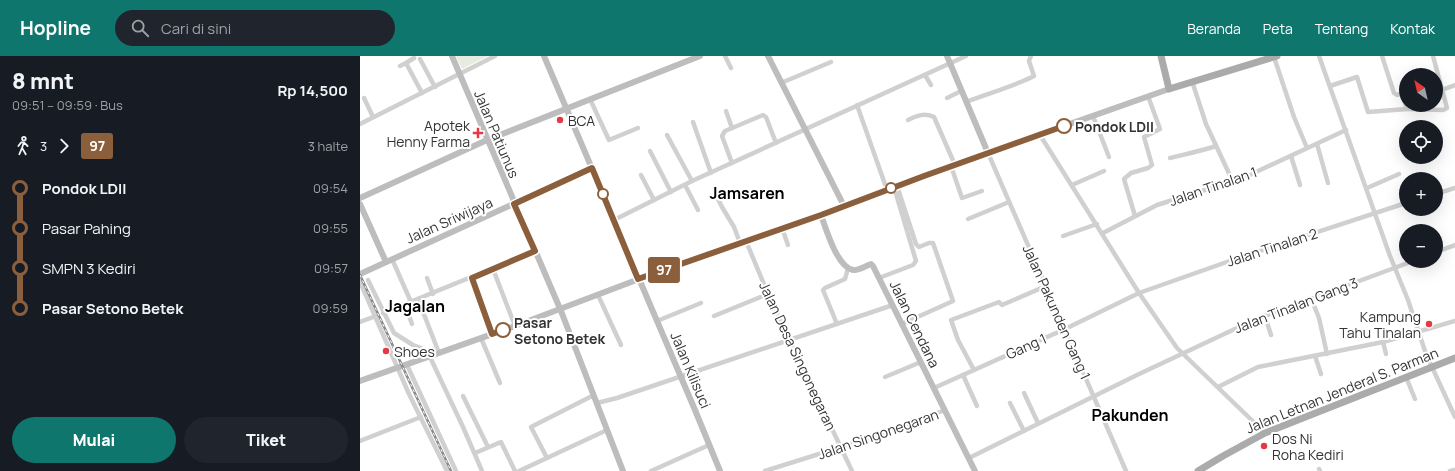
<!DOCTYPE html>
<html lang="id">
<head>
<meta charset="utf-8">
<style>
	:root { --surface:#171b24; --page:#20242c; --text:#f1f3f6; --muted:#9ea1a6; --accent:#0f766e }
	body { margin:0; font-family:Manrope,sans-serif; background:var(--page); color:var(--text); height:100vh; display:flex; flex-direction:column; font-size:15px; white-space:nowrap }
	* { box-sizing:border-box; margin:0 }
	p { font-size:13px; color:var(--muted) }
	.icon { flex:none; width:22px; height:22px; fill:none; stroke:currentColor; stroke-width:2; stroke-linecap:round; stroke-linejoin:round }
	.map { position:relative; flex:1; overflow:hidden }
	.drawer { display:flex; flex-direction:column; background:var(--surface); width:360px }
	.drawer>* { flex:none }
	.badge { padding:0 8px; border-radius:3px; font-size:14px; line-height:26px }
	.needle { width:26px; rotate:326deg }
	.buttons { position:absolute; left:1039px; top:12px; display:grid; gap:8px }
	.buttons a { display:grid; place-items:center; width:44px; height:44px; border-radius:50%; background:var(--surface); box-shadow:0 4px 16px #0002; font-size:20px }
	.map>.badge { position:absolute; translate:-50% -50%; box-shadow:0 0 0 2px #fff }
	.legs { display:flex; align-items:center; gap:6px; height:44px; padding:0 12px; font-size:13px }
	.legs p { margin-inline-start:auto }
	.overview { display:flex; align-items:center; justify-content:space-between; height:68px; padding:0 12px }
	h1 { font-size:22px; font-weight:800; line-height:30px }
	.button { display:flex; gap:8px; margin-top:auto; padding:8px 12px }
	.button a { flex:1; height:46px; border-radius:24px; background:var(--accent); color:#fff; font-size:16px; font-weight:800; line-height:46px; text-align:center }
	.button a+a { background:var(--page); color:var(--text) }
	ul { padding:0 12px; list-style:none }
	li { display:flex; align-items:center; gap:14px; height:40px; font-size:15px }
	li i { display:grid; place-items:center; width:6px; height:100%; margin:0 5px; background:currentColor }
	li i::after { content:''; width:10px; height:10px; margin:-5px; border:3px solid; border-radius:50%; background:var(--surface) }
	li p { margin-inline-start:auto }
	li:first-child i { background:linear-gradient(#0000 50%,currentColor 0) }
	li:last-child i { background:linear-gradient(currentColor 50%,#0000 0) }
	header { display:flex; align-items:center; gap:24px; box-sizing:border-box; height:56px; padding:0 20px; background:var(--accent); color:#fff }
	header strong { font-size:19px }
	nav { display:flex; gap:22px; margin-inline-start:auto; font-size:14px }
	.search { width:280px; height:36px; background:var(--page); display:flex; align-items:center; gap:10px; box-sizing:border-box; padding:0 14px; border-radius:22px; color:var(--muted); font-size:15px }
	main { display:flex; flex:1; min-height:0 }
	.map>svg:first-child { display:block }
	.grass { fill:#e6ecdf }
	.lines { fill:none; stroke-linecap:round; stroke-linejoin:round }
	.street { stroke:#d0d0d0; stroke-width:4.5 }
	.secondary { stroke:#bdbdbd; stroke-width:6 }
	.primary { stroke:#ababab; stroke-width:7 }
	.rail-casing { stroke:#888; stroke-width:2.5 }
	.rail { stroke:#fff; stroke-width:1; stroke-dasharray:3; stroke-linecap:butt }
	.line-1-casing { stroke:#fff; stroke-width:9 }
	.line-1 { stroke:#8b5e3c; stroke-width:6 }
	.poi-dot { fill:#e63946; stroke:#fff; stroke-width:1.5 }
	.stop-1-dot { fill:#fff; stroke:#8b5e3c; stroke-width:2 }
	.labels { text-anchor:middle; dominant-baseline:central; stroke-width:4; stroke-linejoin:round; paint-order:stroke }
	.poi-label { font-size:14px; fill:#333; stroke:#fff; text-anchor:start }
	.stop-label { font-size:14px; font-weight:bold; fill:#333; stroke:#fff; text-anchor:start }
	.street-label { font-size:14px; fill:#333; stroke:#fff }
	.quarter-label { font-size:16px; font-weight:bold; fill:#000; stroke:#fff }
</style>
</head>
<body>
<header>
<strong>Hopline</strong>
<div class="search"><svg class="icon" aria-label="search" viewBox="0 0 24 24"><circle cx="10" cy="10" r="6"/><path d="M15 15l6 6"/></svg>Cari di sini</div>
<nav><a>Beranda</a><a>Peta</a><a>Tentang</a><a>Kontak</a></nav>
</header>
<main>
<section class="drawer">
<div class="overview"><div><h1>8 mnt</h1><p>09:51 – 09:59 · Bus</p></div><b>Rp 14,500</b></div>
<div class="legs"><svg class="icon" aria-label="walk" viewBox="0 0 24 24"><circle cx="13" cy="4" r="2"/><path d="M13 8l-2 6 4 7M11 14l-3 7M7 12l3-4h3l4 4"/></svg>3<svg class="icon" aria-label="forward" viewBox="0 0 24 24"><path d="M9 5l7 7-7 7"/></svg><b class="badge" style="background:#8b5e3c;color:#fff">97</b><p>3 halte</p></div>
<ul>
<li><i style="color:#8b5e3c"></i><b>Pondok LDII</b><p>09:54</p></li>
<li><i style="color:#8b5e3c"></i><span>Pasar Pahing</span><p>09:55</p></li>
<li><i style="color:#8b5e3c"></i><span>SMPN 3 Kediri</span><p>09:57</p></li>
<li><i style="color:#8b5e3c"></i><b>Pasar Setono Betek</b><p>09:59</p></li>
</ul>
<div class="button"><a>Mulai</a><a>Tiket</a></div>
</section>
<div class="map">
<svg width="1095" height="415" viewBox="0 0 1095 415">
	<rect width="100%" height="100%" fill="#fff"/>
	<polygon class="grass" points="96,0 128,0 102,13"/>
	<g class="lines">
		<g class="street">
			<polyline points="365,0 371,12"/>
			<polyline points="959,0 1030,200 1048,244 1066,298 1095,361"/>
			<polyline points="1022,0 1034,37 1037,39 1046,36"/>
			<polyline points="914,1 934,61 947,92"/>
			<polyline points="60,3 75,31"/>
			<polyline points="46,7 54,2"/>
			<polyline points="40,10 46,7 62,37"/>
			<polyline points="565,19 571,29"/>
			<polyline points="832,25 846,68 873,126"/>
			<polyline points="421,27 471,6"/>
			<polyline points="970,30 997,21 1008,56 1047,53"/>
			<polyline points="1082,34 1095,29"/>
			<polyline points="1042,37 1047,53 1083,54 1087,52 1073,0"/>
			<polyline points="4,42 13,61"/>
			<polyline points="587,42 601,35"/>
			<polyline points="230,43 249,84 278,72"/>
			<path d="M 606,46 C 629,37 652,31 674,20 L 669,5 L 671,0"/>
			<polyline points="497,49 527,134"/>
			<polyline points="366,55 372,72"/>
			<polyline points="733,60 749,101"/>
			<path d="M 548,64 C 556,60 565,56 574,61 L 595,109"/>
			<polyline points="333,66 351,117"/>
			<polyline points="0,68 135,0"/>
			<polyline points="307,79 332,125"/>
			<polyline points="680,79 779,237 817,292 905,377"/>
			<polyline points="957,88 968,127"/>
			<polyline points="290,95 311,136"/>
			<polyline points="628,97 766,415"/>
			<polyline points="931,100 940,129"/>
			<path d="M 810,102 C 826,98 841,95 856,90"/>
			<polyline points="372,107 362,80 365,75 403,59 406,61 416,87"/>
			<polyline points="591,110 602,142 622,135"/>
			<polyline points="281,119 294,144"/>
			<polyline points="325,129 338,154"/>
			<polyline points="712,129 744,115"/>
			<polyline points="537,130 556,188 559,191 569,187 573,187 593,245 542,268"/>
			<polyline points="1007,132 1039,118"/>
			<polyline points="1076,138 1095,132"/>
			<polyline points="356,139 362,151 374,171 380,187"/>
			<polyline points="775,160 764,123 771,117 788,112 792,109 784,81 800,73 788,40"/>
			<polyline points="608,163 649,146"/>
			<polyline points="254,164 332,125 606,0"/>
			<polyline points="422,172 428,189"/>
			<polyline points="743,177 797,149 883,122 986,74"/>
			<polyline points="703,180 737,168"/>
			<polyline points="386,185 408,238 492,415"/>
			<polyline points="1076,196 1095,189"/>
			<polyline points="32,203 51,246"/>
			<polyline points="133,213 155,270"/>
			<polyline points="67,222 73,238"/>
			<polyline points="112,222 132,278"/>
			<polyline points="519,222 553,209 556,205 534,131"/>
			<polyline points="8,224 34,277 53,289 61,292"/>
			<polyline points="0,226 49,338 87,415"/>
			<polyline points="238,239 261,289"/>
			<polyline points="951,242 959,262 967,298"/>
			<polyline points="58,243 79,297"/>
			<polyline points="45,249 52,268"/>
			<polyline points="23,257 175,195"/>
			<polyline points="354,260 408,238"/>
			<polyline points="905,260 911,279"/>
			<polyline points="297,265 341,247"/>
			<polyline points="0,266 16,260"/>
			<polyline points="477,268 463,234 465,232 485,223 488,212"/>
			<polyline points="121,282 140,327"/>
			<polyline points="1023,286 1026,298"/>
			<polyline points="955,300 961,318"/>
			<polyline points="70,301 103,371 122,415"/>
			<polyline points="47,309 96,415"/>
			<polyline points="614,314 598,284 591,264 639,246 642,249 686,230"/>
			<polyline points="603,319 617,350"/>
			<polyline points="525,321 561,306"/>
			<polyline points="1046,321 1055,343"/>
			<polyline points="858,331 898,311 1023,286 1095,265"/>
			<polyline points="574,332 705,273 779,237 884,200 1046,147"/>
			<polyline points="664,337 678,367"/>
			<polyline points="103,340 128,391"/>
			<polyline points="237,347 257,342 533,249"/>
			<polyline points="650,347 664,375"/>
			<polyline points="0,385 61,361"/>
			<polyline points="115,397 141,386 155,415"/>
			<polyline points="187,402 171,371 234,339"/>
			<polyline points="609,402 777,319 894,264 1053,205"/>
			<polyline points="959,413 960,415"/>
			<polyline points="159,415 247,374"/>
			<polyline points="291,415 349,389"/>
			<polyline points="405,415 510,382 585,354"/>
			<polyline points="1090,415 1095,414"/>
		</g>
		<g class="secondary">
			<polyline points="92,0 201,255 263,415"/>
			<polyline points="184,0 335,354 360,415"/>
			<polyline points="408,0 484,150"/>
			<polyline points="587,0 628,97"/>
			<polyline points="0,142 127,84 340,0"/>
			<polyline points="0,148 26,206"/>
			<path d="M 461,159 C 466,173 477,211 493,214 C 499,215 505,210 511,208 L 513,210 L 615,415"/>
			<polyline points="0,218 232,112"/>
			<polyline points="0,325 155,270 287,220 461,159 591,110 809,33"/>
		</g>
		<g class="primary">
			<polyline points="801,0 809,33 917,0"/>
			<polyline points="838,415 863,400 905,377 1095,302"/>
		</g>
		<defs>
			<polyline id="rail" points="0,219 91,415"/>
		</defs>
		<use href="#rail" class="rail-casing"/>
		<use href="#rail" class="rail"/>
	</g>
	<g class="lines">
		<defs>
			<polyline id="line-1" points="143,274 132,278 112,222 175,195 154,148 232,112 278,223 461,159 564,120 704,70"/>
		</defs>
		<use href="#line-1" class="line-1-casing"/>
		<use href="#line-1" class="line-1"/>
	</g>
	<g class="poi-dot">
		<circle cx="200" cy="64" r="4"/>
		<path d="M116 71h4v4h4v4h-4v4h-4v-4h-4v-4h4z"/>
		<circle cx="1069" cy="268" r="4"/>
		<circle cx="26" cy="295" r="4"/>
		<circle cx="904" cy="390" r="4"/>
	</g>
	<g class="stop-1-dot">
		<circle cx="704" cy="70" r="7"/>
		<circle cx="531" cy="132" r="5"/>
		<circle cx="243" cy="138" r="5"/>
		<circle cx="143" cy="274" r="7"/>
	</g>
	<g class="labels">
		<g class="poi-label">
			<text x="208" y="64">BCA</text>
			<text x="110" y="69" text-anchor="end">Apotek<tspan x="110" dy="16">Henny Farma</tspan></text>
			<text x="1061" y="260" text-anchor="end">Kampung<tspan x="1061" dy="16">Tahu Tinalan</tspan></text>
			<text x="34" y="295">Shoes</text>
			<text x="912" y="382">Dos Ni<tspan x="912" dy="16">Roha Kediri</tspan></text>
		</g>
		<g class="stop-label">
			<text x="715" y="70">Pondok LDII</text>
			<text x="154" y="266">Pasar<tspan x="154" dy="16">Setono Betek</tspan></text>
		</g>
		<g class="street-label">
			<text transform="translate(137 78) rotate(67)">Jalan Patiunus</text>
			<text transform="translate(853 130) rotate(-19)">Jalan Tinalan 1</text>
			<text transform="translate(89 164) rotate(-24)">Jalan Sriwijaya</text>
			<text transform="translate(912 191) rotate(-18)">Jalan Tinalan 2</text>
			<text transform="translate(936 249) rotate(-21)">Jalan Tinalan Gang 3</text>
			<text transform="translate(697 256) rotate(66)">Jalan Pakunden Gang 1</text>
			<text transform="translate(555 268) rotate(64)">Jalan Cendana</text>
			<text transform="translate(666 290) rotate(-24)">Gang 1</text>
			<text transform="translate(438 300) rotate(65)">Jalan Desa Singonegaran</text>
			<text transform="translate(331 314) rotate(67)">Jalan Kilisuci</text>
			<text transform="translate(982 334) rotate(-22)">Jalan Letnan Jenderal S. Parman</text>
			<text transform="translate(518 378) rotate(-19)">Jalan Singonegaran</text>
		</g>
		<g class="quarter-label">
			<text x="387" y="137">Jamsaren</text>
			<text x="55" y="250">Jagalan</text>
			<text x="770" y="359">Pakunden</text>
		</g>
	</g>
</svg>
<div class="buttons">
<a><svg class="needle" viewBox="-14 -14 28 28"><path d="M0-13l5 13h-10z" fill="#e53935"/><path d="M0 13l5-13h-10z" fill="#9ea1a6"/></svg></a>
<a><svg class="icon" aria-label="locate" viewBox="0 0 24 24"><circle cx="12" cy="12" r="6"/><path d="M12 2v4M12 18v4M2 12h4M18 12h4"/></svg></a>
<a>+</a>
<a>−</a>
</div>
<b class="badge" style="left:304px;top:214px;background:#8b5e3c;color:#fff">97</b>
</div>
</main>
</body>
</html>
